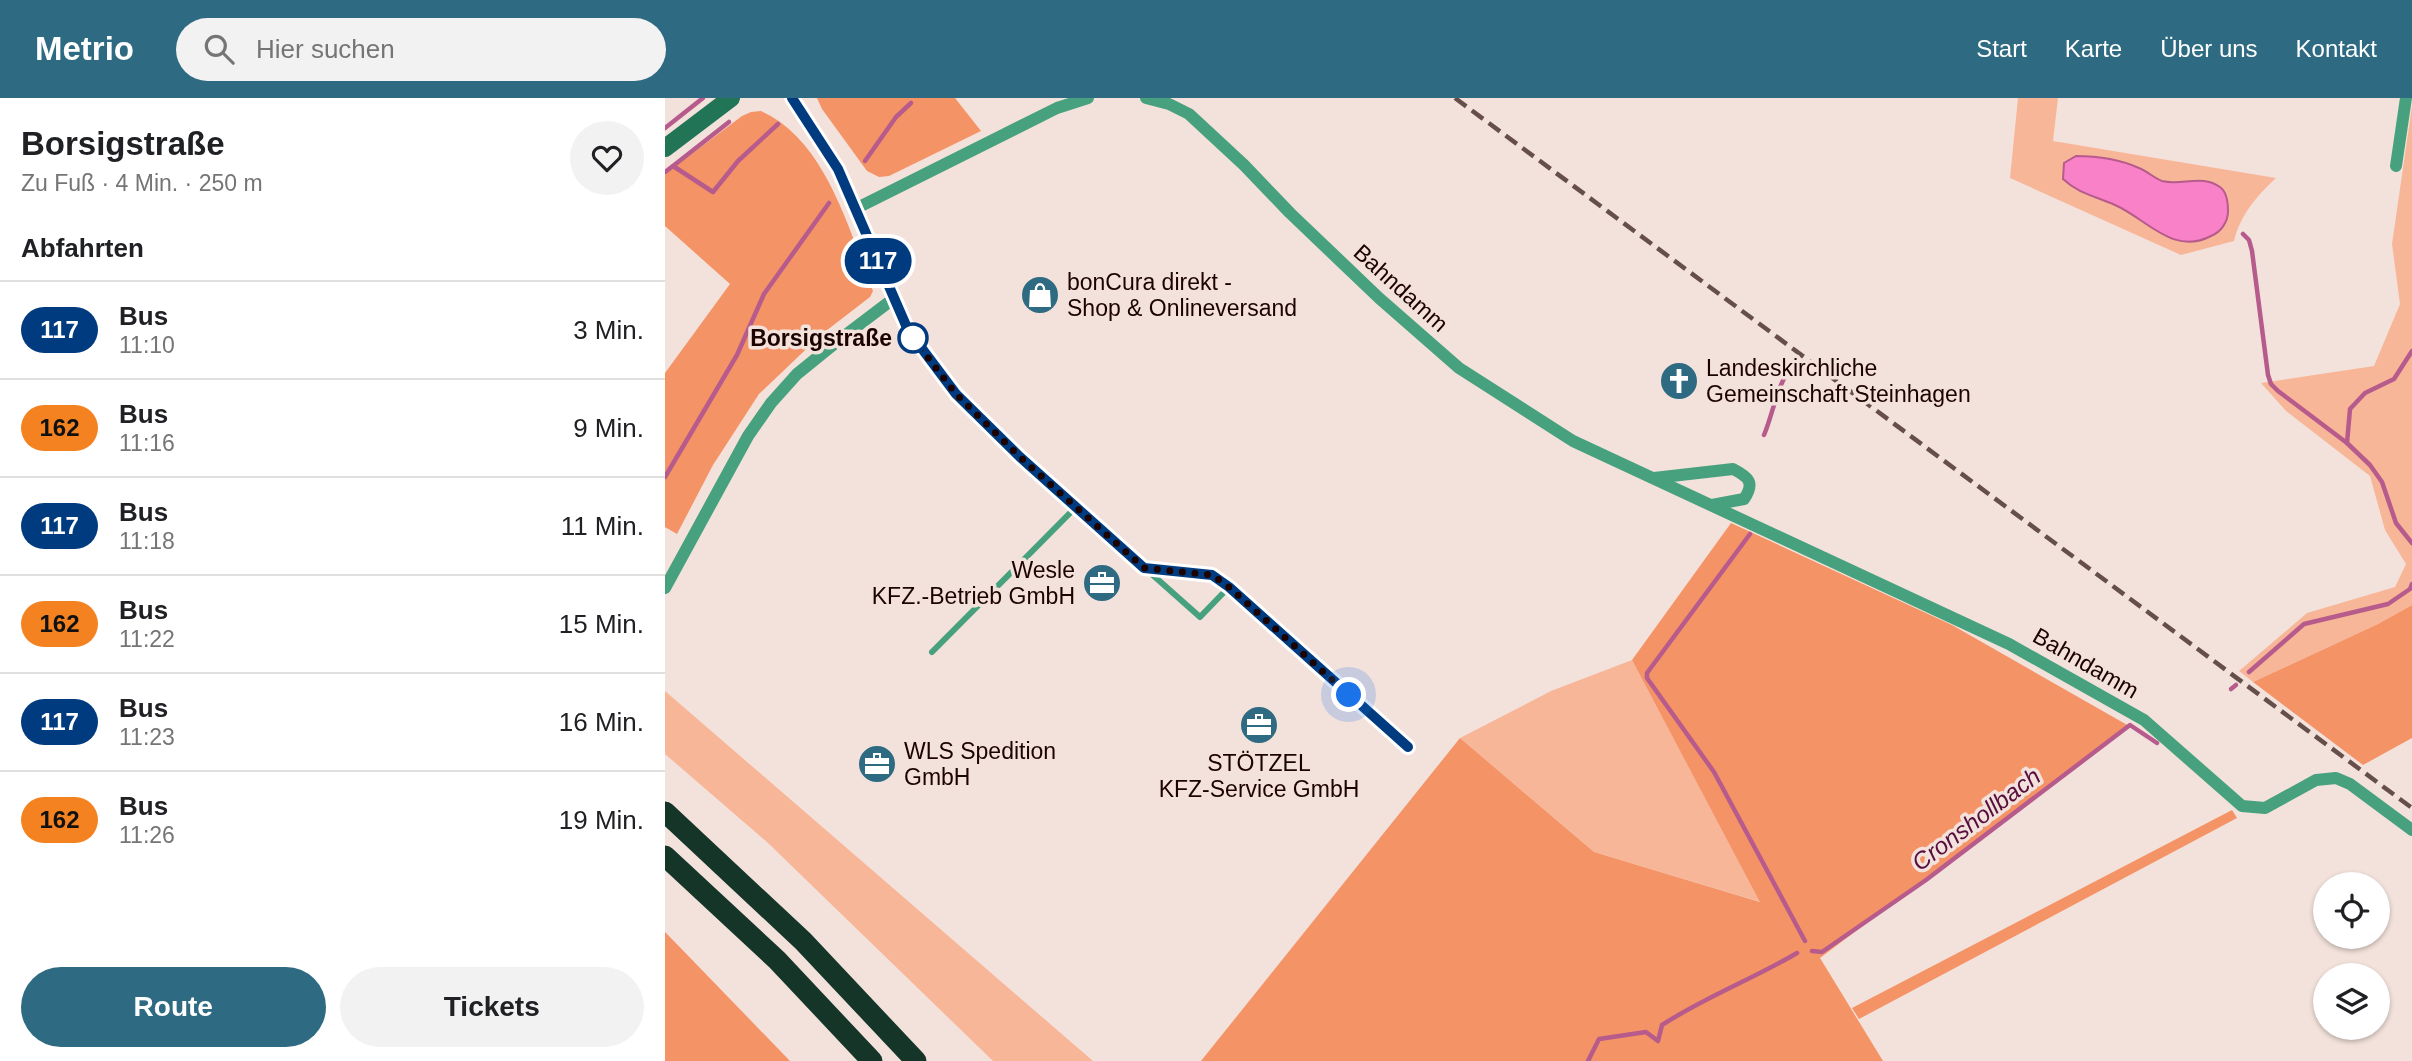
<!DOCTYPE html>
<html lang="de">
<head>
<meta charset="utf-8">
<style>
	:root { --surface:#fff; --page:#f2f2f2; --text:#202124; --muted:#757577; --line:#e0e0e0; --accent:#2e6b82 }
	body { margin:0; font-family:Arial,sans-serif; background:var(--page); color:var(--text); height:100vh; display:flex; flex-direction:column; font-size:26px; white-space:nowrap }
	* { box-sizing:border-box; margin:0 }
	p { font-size:23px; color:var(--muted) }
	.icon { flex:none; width:38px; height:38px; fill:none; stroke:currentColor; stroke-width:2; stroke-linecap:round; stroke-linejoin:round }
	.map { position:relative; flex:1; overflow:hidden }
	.drawer { display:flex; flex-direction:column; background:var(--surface); width:665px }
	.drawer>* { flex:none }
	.badge { padding:0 14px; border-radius:23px; font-size:24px; line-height:46px }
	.buttons { position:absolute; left:1648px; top:774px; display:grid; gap:14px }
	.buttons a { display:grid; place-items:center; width:77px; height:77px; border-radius:50%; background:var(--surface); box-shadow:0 2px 5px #0004; font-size:35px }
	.you { position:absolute; width:35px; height:35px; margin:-18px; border:5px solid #fff; border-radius:50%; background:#1a73e8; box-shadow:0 0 0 10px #1a73e833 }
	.map>.badge { position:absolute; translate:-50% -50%; box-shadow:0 0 0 4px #fff }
	h2 { padding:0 21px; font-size:26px; line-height:63px }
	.round { display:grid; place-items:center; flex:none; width:74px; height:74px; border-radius:37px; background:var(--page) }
	.headline { display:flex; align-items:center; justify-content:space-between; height:119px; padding:0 21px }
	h1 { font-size:33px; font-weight:800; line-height:52px }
	.primary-button { display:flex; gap:14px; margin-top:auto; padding:14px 21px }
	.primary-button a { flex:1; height:80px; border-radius:42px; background:var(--accent); color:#fff; font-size:28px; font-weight:800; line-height:80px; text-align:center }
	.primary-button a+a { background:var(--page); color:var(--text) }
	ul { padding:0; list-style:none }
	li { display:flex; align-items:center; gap:21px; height:98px; padding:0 21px; border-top:2px solid var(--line) }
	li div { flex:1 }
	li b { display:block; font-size:26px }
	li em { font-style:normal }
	li .badge { min-width:77px; font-weight:700; text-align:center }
	header { display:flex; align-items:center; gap:42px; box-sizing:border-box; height:98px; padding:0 35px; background:var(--accent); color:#fff }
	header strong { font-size:33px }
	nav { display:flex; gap:38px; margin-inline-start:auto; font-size:24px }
	.search { width:490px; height:63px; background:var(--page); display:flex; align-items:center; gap:18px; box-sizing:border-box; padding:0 24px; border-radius:38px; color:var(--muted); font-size:26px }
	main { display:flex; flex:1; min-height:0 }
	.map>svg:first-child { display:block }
	.green { fill:#f8b698 }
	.forest { fill:#f49366 }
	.water { fill:#f881c8; stroke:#b65b8c; stroke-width:2 }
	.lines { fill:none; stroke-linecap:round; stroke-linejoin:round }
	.stream { stroke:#b65b8c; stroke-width:4.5 }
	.service { stroke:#48a17e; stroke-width:6 }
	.minor { stroke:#48a17e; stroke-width:12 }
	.secondary { stroke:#217456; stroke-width:18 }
	.motorway { stroke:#153528; stroke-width:21 }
	.rail { stroke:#664f4b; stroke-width:4.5; stroke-dasharray:14 7; stroke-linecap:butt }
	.line-casing { stroke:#fff; stroke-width:16 }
	.line { stroke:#003b80; stroke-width:10 }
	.walk { stroke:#1d0300; stroke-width:7; stroke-dasharray:0 12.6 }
	.stop-dot { fill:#fff; stroke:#003b80; stroke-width:3.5 }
	.labels { text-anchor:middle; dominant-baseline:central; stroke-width:7; stroke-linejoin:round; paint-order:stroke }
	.poi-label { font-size:23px; fill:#1d0300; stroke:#f3e2db; text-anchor:start }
	.street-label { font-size:23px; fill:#1d0300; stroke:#f3e2db }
	.stop-label { font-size:23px; font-weight:bold; fill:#1d0300; stroke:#f3e2db; text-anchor:end }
	.water-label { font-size:24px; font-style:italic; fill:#570e3f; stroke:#f3e2db }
</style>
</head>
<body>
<header>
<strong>Metrio</strong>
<div class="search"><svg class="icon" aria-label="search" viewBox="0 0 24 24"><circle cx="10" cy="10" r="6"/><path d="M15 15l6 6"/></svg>Hier suchen</div>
<nav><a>Start</a><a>Karte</a><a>Über uns</a><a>Kontakt</a></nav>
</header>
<main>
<section class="drawer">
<div class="headline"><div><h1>Borsigstraße</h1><p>Zu Fuß · 4 Min. · 250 m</p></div><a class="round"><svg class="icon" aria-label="heart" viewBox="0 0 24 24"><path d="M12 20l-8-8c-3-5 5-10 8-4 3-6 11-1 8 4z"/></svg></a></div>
<h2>Abfahrten</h2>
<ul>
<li><span class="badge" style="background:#003b80;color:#fff">117</span><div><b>Bus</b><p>11:10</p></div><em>3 Min.</em></li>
<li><span class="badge" style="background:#f58220;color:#111">162</span><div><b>Bus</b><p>11:16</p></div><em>9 Min.</em></li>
<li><span class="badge" style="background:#003b80;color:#fff">117</span><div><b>Bus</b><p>11:18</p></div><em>11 Min.</em></li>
<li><span class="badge" style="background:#f58220;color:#111">162</span><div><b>Bus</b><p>11:22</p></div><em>15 Min.</em></li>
<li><span class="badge" style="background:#003b80;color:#fff">117</span><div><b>Bus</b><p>11:23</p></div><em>16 Min.</em></li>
<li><span class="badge" style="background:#f58220;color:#111">162</span><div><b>Bus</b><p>11:26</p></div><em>19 Min.</em></li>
</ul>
<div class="primary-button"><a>Route</a><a>Tickets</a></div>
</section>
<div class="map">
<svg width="1747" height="963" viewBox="0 0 1747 963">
	<rect width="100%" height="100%" fill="#f3e2db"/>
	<g class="green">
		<path d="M 1353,0 L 1393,0 L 1388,43 L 1611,80 C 1591,99 1576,116 1569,143 L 1516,157 L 1345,80 Z"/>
		<polygon points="1747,8 1747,507 1713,526 1588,584 1574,573 1642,515 1730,489 1741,466 1720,432 1705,378 1621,313 1596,285 1709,268 1735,206 1727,146"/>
		<polygon points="967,562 1096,804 929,754 795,640 886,593"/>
		<polygon points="0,593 428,963 328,963 102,744 0,656"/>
	</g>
	<g class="forest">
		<polygon points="152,0 290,0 316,33 224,78 214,79 202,73 157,11"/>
		<path d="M 96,13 C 161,42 184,132 208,193 L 205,199 L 157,236 L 94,296 L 48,367 L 12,436 L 0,429 L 0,275 L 65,186 L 0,128 L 0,76 L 77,18 L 86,14 Z"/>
		<polygon points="1066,425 1287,527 1464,628 1155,860 1218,963 536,963 795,640 929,754 1095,804 967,562"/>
		<polygon points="1747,507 1747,640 1698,667 1588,584 1713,526"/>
		<polygon points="1567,712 1572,720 1194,921 1187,910"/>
		<polygon points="0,834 4,838 125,963 0,963"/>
	</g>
	<path class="water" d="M 1411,58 C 1431,58 1454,61 1474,70 C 1482,73 1489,80 1497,83 C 1516,88 1538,76 1555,89 C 1562,94 1563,105 1563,113 C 1563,124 1556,134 1546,138 C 1508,158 1482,121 1450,107 C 1430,98 1414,96 1398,81 L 1399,65 Z"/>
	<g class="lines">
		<g class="stream">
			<polyline points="0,30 38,0"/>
			<polyline points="200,63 231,19 246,5"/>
			<polyline points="8,68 64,24"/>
			<polyline points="0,74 8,68 48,94 73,63 113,26"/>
			<polyline points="1578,136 1584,142 1587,153 1603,277 1606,286 1613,293 1682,345"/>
			<polyline points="1747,253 1729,281 1700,295 1685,311 1682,345 1705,367 1717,384 1731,425 1747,445"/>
			<path d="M 1099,337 C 1109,313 1112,284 1130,264"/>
			<polyline points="0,379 72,257 99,196 164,105"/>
			<polyline points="1085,436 982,575 982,580 1049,674 1140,843"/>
			<polyline points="1584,574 1639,526 1723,506 1745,491 1747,486"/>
			<polyline points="1566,591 1571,587"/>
			<polyline points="1147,853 1157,854 1261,782 1465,627 1492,645"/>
			<path d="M 923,963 L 934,941 L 981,934 L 993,943 L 997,927 C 1040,899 1088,881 1132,855"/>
		</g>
		<g class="service">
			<polyline points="481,471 535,519 564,489"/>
			<polyline points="267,554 411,409"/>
		</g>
		<g class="minor">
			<polyline points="127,0 173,70 243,232 291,296 355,359 479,470 547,477 564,489 743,649"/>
			<polyline points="481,0 504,6 524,16 579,67 625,115 714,200 794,270 908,343 1344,546 1479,622 1577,708 1600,710 1651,682 1671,680 1685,686 1747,732"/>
			<polyline points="1731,68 1741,0"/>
			<polyline points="192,110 392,10 423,0"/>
			<path d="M 989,380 L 1068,371 C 1084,379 1090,385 1079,401 L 1047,407"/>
			<polyline points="0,490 83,338 106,305 132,276 174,242 228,201"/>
		</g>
		<polyline class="secondary" points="0,50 66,0"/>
		<g class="motorway">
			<polyline points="0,714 138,843 251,963"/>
			<polyline points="0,758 112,862 207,963"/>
		</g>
		<polyline class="rail" points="790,0 1747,710"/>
	</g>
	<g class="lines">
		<defs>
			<polyline id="line" points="127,0 173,71 243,232 291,296 355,359 479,470 547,477 564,489 743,649"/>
		</defs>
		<use href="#line" class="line-casing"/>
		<use href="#line" class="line"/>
		<polyline class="walk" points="248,240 291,296 355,359 479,470 547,477 564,489 684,597"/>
	</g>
	<defs>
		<symbol id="shop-disc" viewBox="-11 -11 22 22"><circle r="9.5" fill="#2e6b82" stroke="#f3e2db"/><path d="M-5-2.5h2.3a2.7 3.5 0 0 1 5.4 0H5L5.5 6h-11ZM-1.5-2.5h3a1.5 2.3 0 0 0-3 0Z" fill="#fff"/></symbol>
		<symbol id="church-disc" viewBox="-11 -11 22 22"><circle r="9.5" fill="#2e6b82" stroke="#f3e2db"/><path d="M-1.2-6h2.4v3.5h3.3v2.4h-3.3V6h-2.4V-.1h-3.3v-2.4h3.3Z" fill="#fff"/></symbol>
		<symbol id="office-disc" viewBox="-11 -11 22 22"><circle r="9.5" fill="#2e6b82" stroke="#f3e2db"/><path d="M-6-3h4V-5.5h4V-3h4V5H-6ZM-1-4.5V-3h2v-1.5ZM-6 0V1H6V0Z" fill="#fff"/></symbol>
	</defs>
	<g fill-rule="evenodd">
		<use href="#shop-disc" x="353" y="175" width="44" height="44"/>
		<use href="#church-disc" x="992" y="261" width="44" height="44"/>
		<use href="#office-disc" x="415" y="463" width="44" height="44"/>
		<use href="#office-disc" x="572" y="605" width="44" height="44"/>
		<use href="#office-disc" x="190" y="644" width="44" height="44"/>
	</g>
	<circle class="stop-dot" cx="248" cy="240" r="14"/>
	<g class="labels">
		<g class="poi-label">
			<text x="402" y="184">bonCura direkt -<tspan x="402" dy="26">Shop &amp; Onlineversand</tspan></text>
			<text x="1041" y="270">Landeskirchliche<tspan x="1041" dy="26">Gemeinschaft Steinhagen</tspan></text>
			<text x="410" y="472" text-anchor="end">Wesle<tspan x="410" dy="26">KFZ.-Betrieb GmbH</tspan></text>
			<text x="239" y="653">WLS Spedition<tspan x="239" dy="26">GmbH</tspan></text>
			<text x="594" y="665" text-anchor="middle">STÖTZEL<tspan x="594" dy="26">KFZ-Service GmbH</tspan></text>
		</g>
		<g class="street-label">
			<text transform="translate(736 190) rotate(42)">Bahndamm</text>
			<text transform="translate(1421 565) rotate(30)">Bahndamm</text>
		</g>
		<g class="stop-label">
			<text x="227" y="240">Borsigstraße</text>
		</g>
		<g class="water-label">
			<text transform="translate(1311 721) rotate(-37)">Cronshollbach</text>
		</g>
	</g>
</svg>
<div class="buttons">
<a><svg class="icon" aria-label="locate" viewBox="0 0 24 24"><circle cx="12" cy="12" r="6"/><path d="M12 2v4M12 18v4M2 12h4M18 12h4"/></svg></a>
<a><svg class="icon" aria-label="layers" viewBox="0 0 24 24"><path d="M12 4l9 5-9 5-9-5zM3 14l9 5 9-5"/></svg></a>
</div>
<div class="you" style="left:684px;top:597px"></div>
<b class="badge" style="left:213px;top:163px;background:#003b80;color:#fff">117</b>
</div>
</main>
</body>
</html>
